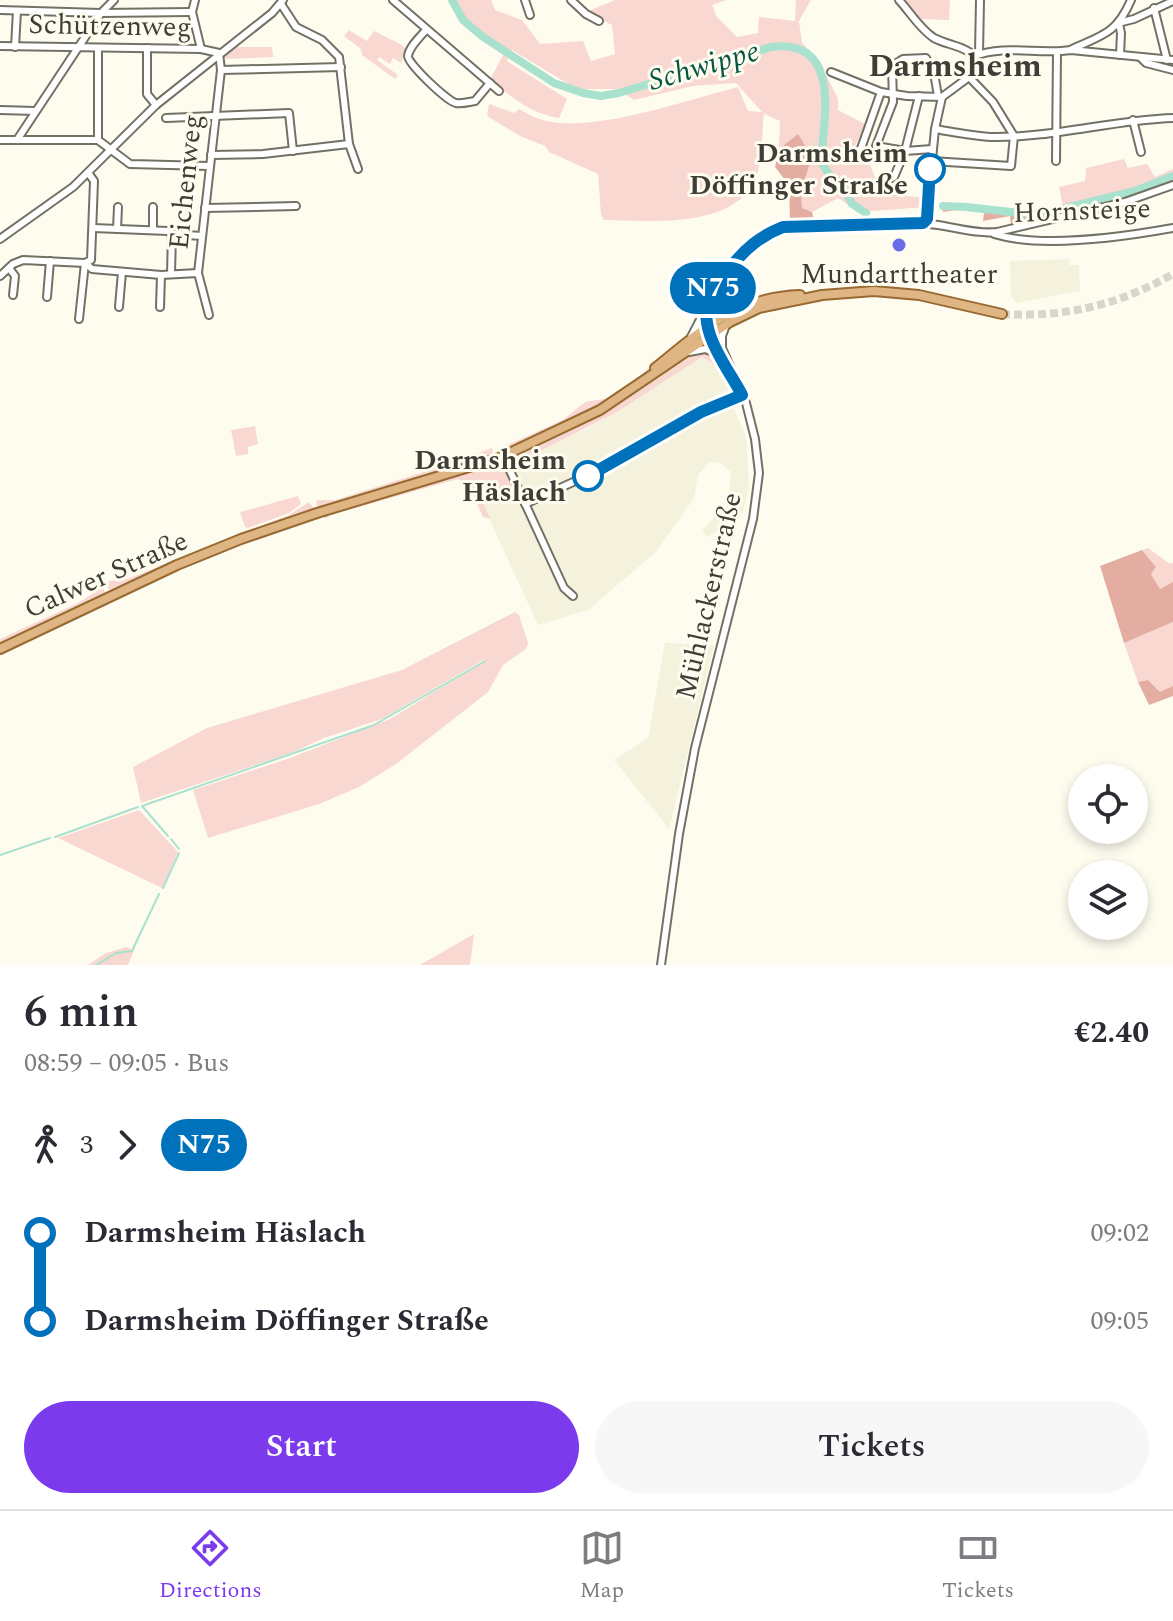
<!DOCTYPE html>
<html lang="en">
<head>
<meta charset="utf-8">
<style>
	:root { --surface:#fff; --page:#f7f7f7; --text:#2b2b33; --muted:#7c7c81; --line:#e1e1e2; --accent:#7c3aed }
	body { margin:0; font-family:Spectral,serif; background:var(--page); color:var(--text); height:100vh; display:flex; flex-direction:column; font-size:30px; white-space:nowrap }
	* { box-sizing:border-box; margin:0 }
	p { font-size:26px; color:var(--muted) }
	.icon { flex:none; width:44px; height:44px; fill:none; stroke:currentColor; stroke-width:2; stroke-linecap:round; stroke-linejoin:round }
	.map { position:relative; height:965px; overflow:hidden }
	.side { display:flex; flex-direction:column; background:var(--surface); flex:1 }
	.side>* { flex:none }
	.badge { padding:0 16px; border-radius:26px; font-size:28px; line-height:52px }
	.buttons { position:absolute; left:1068px; top:764px; display:grid; gap:16px }
	.buttons a { display:grid; place-items:center; width:80px; height:80px; border-radius:50%; background:var(--surface); box-shadow:0 4px 12px #0003; font-size:40px }
	.map>.badge { position:absolute; translate:-50% -50%; box-shadow:0 0 0 4px #fff }
	.legs { display:flex; align-items:center; gap:12px; height:88px; padding:0 24px; font-size:26px }
	.legs p { margin-inline-start:auto }
	.summary { display:flex; align-items:center; justify-content:space-between; height:136px; padding:0 24px }
	h1 { font-size:44px; font-weight:600; line-height:60px }
	.cta { display:flex; gap:16px; margin-top:auto; padding:16px 24px }
	.cta a { flex:1; height:92px; border-radius:48px; background:var(--accent); color:#fff; font-size:32px; font-weight:600; line-height:92px; text-align:center }
	.cta a+a { background:var(--page); color:var(--text) }
	ul { padding:0 24px; list-style:none }
	li { display:flex; align-items:center; gap:28px; height:88px; font-size:30px }
	li i { display:grid; place-items:center; width:12px; height:100%; margin:0 10px; background:currentColor }
	li i::after { content:''; width:20px; height:20px; margin:-10px; border:6px solid; border-radius:50%; background:var(--surface) }
	li p { margin-inline-start:auto }
	li:first-child i { background:linear-gradient(#0000 50%,currentColor 0) }
	li:last-child i { background:linear-gradient(currentColor 50%,#0000 0) }
	.tab-bar { display:flex; justify-content:space-around; align-items:center; height:112px; border-top:2px solid var(--line); background:var(--surface); font-size:22px; color:var(--muted) }
	.tab-bar a { display:grid; justify-items:center; gap:4px }
	.tab-bar .current { color:var(--accent) }
	.map>svg:first-child { display:block }
	.built { fill:#f4f2dd }
	.green { fill:#f8d8d1 }
	.forest { fill:#e3ada2 }
	.lines { fill:none; stroke-linecap:round; stroke-linejoin:round }
	.stream { stroke:#a8e1ce; stroke-width:2 }
	.river { stroke:#a8e1ce; stroke-width:8 }
	.major-tunnel { stroke:#d8d6ca; stroke-width:8; stroke-dasharray:8 4; stroke-linecap:butt }
	.minor-casing { stroke:#737166; stroke-width:10 }
	.major-casing { stroke:#986a33; stroke-width:12 }
	.minor { stroke:#fff; stroke-width:6 }
	.major { stroke:#deb583; stroke-width:8 }
	.line-1-casing { stroke:#fff; stroke-width:18 }
	.line-1 { stroke:#0072bc; stroke-width:12 }
	.stop-1-dot { fill:#fff; stroke:#0072bc; stroke-width:4 }
	.poi-dot { fill:#656ee6; stroke:#fefcef; stroke-width:3 }
	.labels { text-anchor:middle; dominant-baseline:central; stroke-width:6; stroke-linejoin:round; paint-order:stroke }
	.street-label { font-size:28px; fill:#3e3d38; stroke:#fefcef }
	.stop-label { font-size:28px; font-weight:bold; fill:#3e3d38; stroke:#fefcef; text-anchor:end }
	.poi-label { font-size:28px; fill:#3e3d38; stroke:#fefcef }
	.water-label { font-size:30px; font-style:italic; fill:#075644; stroke:#fefcef }
	.quarter-label { font-size:32px; font-weight:bold; fill:#3e3d38; stroke:#fefcef }
</style>
</head>
<body>
<div class="map">
<svg width="1173" height="965" viewBox="0 0 1173 965">
	<rect width="100%" height="100%" fill="#fefcef"/>
	<g class="built">
		<polygon points="1069,259 1069,265 1079,265 1080,291 1016,303 1011,296 1010,261"/>
		<polygon points="702,357 711,362 730,387 728,396 746,436 749,487 743,511 733,523 706,537 702,530 728,504 731,472 719,462 709,463 698,475 694,498 656,552 588,610 538,625 481,501 514,487 505,468 592,426"/>
		<polygon points="665,643 714,645 669,829 614,760 648,738"/>
	</g>
	<g class="green">
		<path d="M 452,0 L 491,0 L 495,10 L 522,20 L 540,44 L 583,41 L 591,61 L 615,54 L 612,25 L 586,12 L 615,0 L 726,0 L 712,5 L 717,17 L 737,37 L 758,33 L 759,17 L 795,21 L 796,0 L 811,0 L 799,21 L 802,43 L 820,62 L 838,99 L 838,110 L 865,124 L 852,153 L 868,159 L 881,193 L 923,198 L 926,207 L 859,212 L 838,198 L 812,212 L 802,208 L 801,191 L 810,163 L 797,135 L 779,149 L 780,121 L 764,114 C 761,135 764,162 754,182 C 730,229 648,221 604,220 L 601,214 L 598,174 L 549,152 L 545,146 L 520,136 L 487,116 L 489,104 L 514,113 L 519,109 C 532,117 545,122 560,123 C 609,127 689,100 738,87 L 748,111 L 762,112 L 736,83 L 693,86 L 634,100 L 617,89 L 583,89 L 570,85 L 512,50 L 507,61 L 567,99 L 559,118 C 531,114 513,98 490,80 L 503,55 L 463,24 Z"/>
		<polygon points="906,0 950,0 949,20 921,19"/>
		<polygon points="349,30 367,41 374,31 402,45 406,50 401,63 393,58 390,64 379,57 377,60 398,75 395,79 362,55 361,49 344,36"/>
		<polygon points="234,47 272,47 273,57 225,59 226,53"/>
		<polygon points="1124,159 1128,168 1147,164 1155,177 1173,169 1173,174 1144,186 1063,207 1059,187 1085,181 1086,168"/>
		<path d="M 694,329 C 675,348 656,368 635,383 C 596,411 552,429 508,447 L 505,446 L 563,420 L 585,402 L 605,399 L 626,388 Z"/>
		<polygon points="706,351 706,353 716,360 730,387 711,362 702,357 617,412 515,464 517,456 609,411 697,352"/>
		<polygon points="255,426 258,444 248,447 248,454 236,456 231,430"/>
		<polygon points="492,448 493,453 437,473 323,507 316,506 317,500 335,500 433,469 452,458 476,454"/>
		<polygon points="494,464 504,466 514,487 482,500 490,519 483,517 468,484 458,479 330,515 326,519 323,516"/>
		<polygon points="298,496 301,504 289,513 248,528 245,527 240,512"/>
		<polygon points="309,502 313,507 309,512 113,591 108,588 109,581 127,579 289,515"/>
		<polygon points="1148,548 1170,564 1173,563 1173,582 1160,589 1151,574 1156,567 1142,550"/>
		<polygon points="103,587 105,593 100,598 0,644 0,639 78,603"/>
		<polygon points="515,612 519,615 528,643 526,649 503,665 488,692 396,764 359,787 319,804 208,838 193,790 290,758 390,719 485,661 485,659 382,719 324,738 294,752 141,803 133,767 207,728 402,670"/>
		<polygon points="1173,622 1173,686 1160,693 1148,680 1138,682 1124,643"/>
		<polygon points="139,810 178,852 162,888 58,838"/>
		<polygon points="474,934 470,965 420,965"/>
		<polygon points="126,947 134,950 128,965 88,965 104,954"/>
	</g>
	<g class="forest">
		<polygon points="798,134 809,152 810,163 801,191 802,208 812,212 814,221 790,220 789,185 775,167 779,149"/>
		<path d="M 1173,174 L 1173,182 L 1125,200 L 1011,226 L 1010,216 L 983,221 L 984,213 L 968,208 L 943,212 L 942,204 C 962,204 979,208 998,209 C 1057,214 1119,198 1173,174 Z"/>
		<polygon points="1142,550 1156,567 1151,574 1160,589 1173,582 1173,622 1124,643 1100,566"/>
		<polygon points="1148,680 1160,692 1173,686 1173,696 1149,705 1138,682"/>
	</g>
	<g class="lines">
		<g class="stream">
			<polyline points="168,836 142,806 374,725 485,661"/>
			<polyline points="55,837 138,807"/>
			<polyline points="171,839 179,849"/>
			<polyline points="0,855 50,838"/>
			<polyline points="163,888 179,853"/>
			<polyline points="96,965 116,953 132,951 159,894"/>
		</g>
		<g class="river">
			<path d="M 452,0 L 463,20 L 483,37 L 554,83 L 583,93 L 601,96 L 619,93 L 771,47 C 842,38 824,118 821,162 L 830,176 L 842,183 L 852,204 L 866,213"/>
			<polyline points="943,206 966,207 1037,215 1135,191 1173,176"/>
		</g>
		<path class="major-tunnel" d="M 1002,314 C 1064,318 1119,305 1173,274"/>
		<defs>
			<g id="minor">
				<polyline points="195,0 192,12 201,49"/>
				<polyline points="393,0 499,91"/>
				<polyline points="525,0 530,15"/>
				<polyline points="571,0 586,14 599,21"/>
				<path d="M 899,0 C 910,12 920,29 934,38 C 947,45 965,46 974,56"/>
				<polyline points="281,4 296,27 322,40 339,57 349,144 358,169"/>
				<polyline points="1154,8 1167,60"/>
				<polyline points="0,10 101,13 192,12"/>
				<polyline points="1122,22 1134,19 1173,1"/>
				<polyline points="1119,24 1121,33 1120,55"/>
				<path d="M 426,30 C 420,37 409,47 408,56 C 407,63 448,102 456,103 C 462,104 469,102 475,101 L 490,83"/>
				<polyline points="0,46 201,49 219,53"/>
				<polyline points="15,47 17,11"/>
				<polyline points="147,48 147,94 156,105"/>
				<path d="M 1072,49 C 1103,35 1117,33 1131,0"/>
				<polyline points="979,54 980,0"/>
				<path d="M 974,56 C 1006,44 1038,55 1071,50 L 1173,60"/>
				<polyline points="1140,57 1146,63 1173,70"/>
				<polyline points="221,70 341,67"/>
				<polyline points="831,72 881,92 907,96 942,97"/>
				<polyline points="934,73 938,96"/>
				<polyline points="0,110 35,111"/>
				<polyline points="166,118 289,113 293,151"/>
				<polyline points="1133,120 1141,152"/>
				<path d="M 935,129 C 953,132 972,136 991,137 C 1052,138 1112,120 1173,118"/>
				<polyline points="0,140 98,140 130,164 209,166"/>
				<polyline points="17,140 101,13 114,0"/>
				<polyline points="98,140 98,48"/>
				<polyline points="932,149 905,151 876,146 893,102 892,66 903,59 926,58 934,73 935,71"/>
				<polyline points="859,154 881,92"/>
				<polyline points="211,155 263,154 349,144"/>
				<polyline points="931,161 1011,166 1014,136 993,102 969,77"/>
				<polyline points="1056,161 1057,52"/>
				<polyline points="883,182 894,177 905,151 919,96"/>
				<polyline points="205,208 296,206"/>
				<polyline points="926,221 935,129 942,97 969,77 974,56"/>
				<polyline points="93,228 168,231 172,234 202,236"/>
				<polyline points="117,229 118,207"/>
				<polyline points="153,230 153,207"/>
				<path d="M 994,234 C 1043,249 1123,237 1173,228"/>
				<polyline points="0,239 73,187 156,105 272,13 283,0"/>
				<polyline points="9,268 15,276 13,295"/>
				<polyline points="171,274 172,234"/>
				<polyline points="0,276 13,264 23,260 85,263 92,269 161,275 198,273"/>
				<polyline points="47,297 50,261"/>
				<polyline points="715,301 723,310 739,307"/>
				<polyline points="119,307 122,272"/>
				<polyline points="160,307 161,275"/>
				<polyline points="209,315 198,273 221,70 219,53"/>
				<polyline points="79,319 85,263 91,260 94,181 89,174"/>
				<polyline points="691,337 706,308"/>
				<polyline points="722,348 722,336 726,325"/>
				<polyline points="689,352 705,349 716,353"/>
				<path d="M 730,370 C 712,355 700,318 710,295 C 720,269 761,230 789,226 L 911,224 C 942,221 968,235 997,232 L 1125,202 L 1173,185"/>
				<polyline points="506,453 506,462 564,588 573,596"/>
				<polyline points="525,504 606,467 701,412 742,395"/>
				<polyline points="661,965 679,834 695,748 753,519 759,473 755,439 746,403 715,332 714,304 726,274"/>
			</g>
			<g id="major">
				<path d="M 655,368 C 702,330 737,297 800,295"/>
				<polyline points="0,649 177,565 241,539 317,513 499,458 600,410 730,322 759,308 822,295 874,291 919,295 1002,314"/>
			</g>
		</defs>
		<use href="#minor" class="minor-casing"/>
		<use href="#major" class="major-casing"/>
		<use href="#minor" class="minor"/>
		<use href="#major" class="major"/>
	</g>
	<g class="lines">
		<defs>
			<path id="line-1" d="M 588,476 L 701,412 L 742,395 C 727,366 694,328 711,293 C 715,283 723,277 730,268 C 745,249 760,236 783,227 L 923,223 L 927,219 L 930,169"/>
		</defs>
		<use href="#line-1" class="line-1-casing"/>
		<use href="#line-1" class="line-1"/>
	</g>
	<g class="stop-1-dot">
		<circle cx="930" cy="169" r="14"/>
		<circle cx="588" cy="476" r="14"/>
	</g>
	<circle class="poi-dot" cx="899" cy="245" r="8"/>
	<g class="labels">
		<g class="street-label">
			<text transform="translate(110 26) rotate(1)">Schützenweg</text>
			<text transform="translate(186 182) rotate(-84)">Eichenweg</text>
			<text transform="translate(1082 211) rotate(-2)">Hornsteige</text>
			<text transform="translate(106 575) rotate(-24)">Calwer Straße</text>
			<text transform="translate(709 596) rotate(-77)">Mühlackerstraße</text>
		</g>
		<g class="stop-label">
			<text x="908" y="153">Darmsheim<tspan x="908" dy="32">Döffinger Straße</tspan></text>
			<text x="566" y="460">Darmsheim<tspan x="566" dy="32">Häslach</tspan></text>
		</g>
		<g class="poi-label">
			<text x="899" y="274">Mundarttheater</text>
		</g>
		<g class="water-label">
			<text transform="translate(704 66) rotate(-16)">Schwippe</text>
		</g>
		<g class="quarter-label">
			<text x="955" y="66">Darmsheim</text>
		</g>
	</g>
</svg>
<div class="buttons">
<a><svg class="icon" aria-label="locate" viewBox="0 0 24 24"><circle cx="12" cy="12" r="6"/><path d="M12 2v4M12 18v4M2 12h4M18 12h4"/></svg></a>
<a><svg class="icon" aria-label="layers" viewBox="0 0 24 24"><path d="M12 4l9 5-9 5-9-5zM3 14l9 5 9-5"/></svg></a>
</div>
<b class="badge" style="left:713px;top:288px;background:#0072bc;color:#fff">N75</b>
</div>
<section class="side">
<div class="summary"><div><h1>6 min</h1><p>08:59 – 09:05 · Bus</p></div><b>€2.40</b></div>
<div class="legs"><svg class="icon" aria-label="walk" viewBox="0 0 24 24"><circle cx="13" cy="4" r="2"/><path d="M13 8l-2 6 4 7M11 14l-3 7M7 12l3-4h3l4 4"/></svg>3<svg class="icon" aria-label="forward" viewBox="0 0 24 24"><path d="M9 5l7 7-7 7"/></svg><b class="badge" style="background:#0072bc;color:#fff">N75</b></div>
<ul>
<li><i style="color:#0072bc"></i><b>Darmsheim Häslach</b><p>09:02</p></li>
<li><i style="color:#0072bc"></i><b>Darmsheim Döffinger Straße</b><p>09:05</p></li>
</ul>
<div class="cta"><a>Start</a><a>Tickets</a></div>
</section>
<nav class="tab-bar">
<a class="current"><svg class="icon" aria-label="directions" viewBox="0 0 24 24"><path d="M12 3l9 9-9 9-9-9zM9 14v-3h6M13 9l2 2-2 2"/></svg>Directions</a>
<a><svg class="icon" aria-label="map" viewBox="0 0 24 24"><path d="M3 6l6-2 6 2 6-2v14l-6 2-6-2-6 2zM9 4v14M15 6v14"/></svg>Map</a>
<a><svg class="icon" aria-label="tickets" viewBox="0 0 24 24"><path d="M3 7h18v10H3zM15 7v10"/></svg>Tickets</a>
</nav>
</body>
</html>
